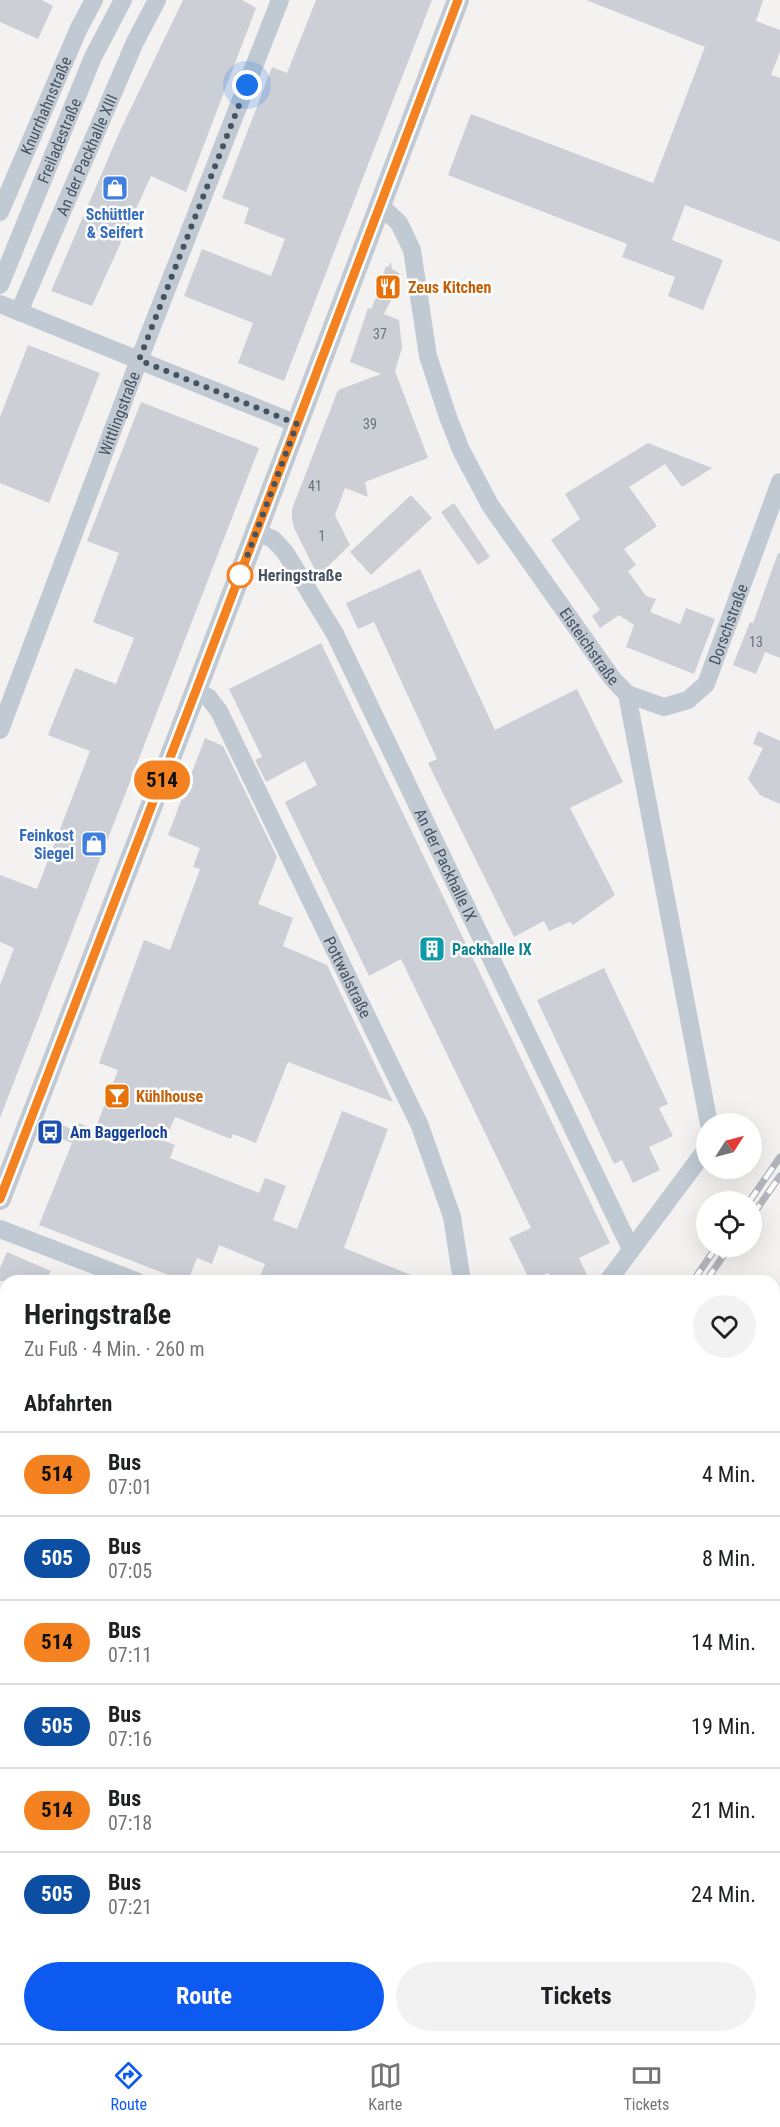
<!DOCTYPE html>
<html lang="de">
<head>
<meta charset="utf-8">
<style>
	:root { --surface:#fff; --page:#f2f2f2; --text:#202124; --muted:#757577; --line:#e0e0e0; --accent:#0d5af1 }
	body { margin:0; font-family:"Roboto Condensed",sans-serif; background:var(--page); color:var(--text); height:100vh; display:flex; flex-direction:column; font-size:22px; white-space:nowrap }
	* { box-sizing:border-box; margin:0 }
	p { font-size:20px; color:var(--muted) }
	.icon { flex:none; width:33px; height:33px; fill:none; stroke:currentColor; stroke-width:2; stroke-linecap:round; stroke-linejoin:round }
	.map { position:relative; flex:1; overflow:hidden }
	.drawer { position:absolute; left:0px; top:1275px; width:780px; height:768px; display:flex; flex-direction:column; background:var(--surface); border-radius:18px 18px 0 0; box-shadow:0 6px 24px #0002 }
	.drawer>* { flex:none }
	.badge { padding:0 12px; border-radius:20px; font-size:21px; line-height:39px }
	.needle { width:39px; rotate:54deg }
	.fabs { position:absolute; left:696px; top:1113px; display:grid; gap:12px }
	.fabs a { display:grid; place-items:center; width:66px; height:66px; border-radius:50%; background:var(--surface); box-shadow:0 6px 24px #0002; font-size:30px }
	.you { position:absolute; width:30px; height:30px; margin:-15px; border:4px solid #fff; border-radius:50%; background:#1a73e8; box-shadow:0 0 0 9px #1a73e833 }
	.map>.badge { position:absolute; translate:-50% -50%; box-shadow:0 0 0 3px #fff }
	h2 { padding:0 24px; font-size:22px; line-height:54px }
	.round { display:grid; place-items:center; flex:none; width:63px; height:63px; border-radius:32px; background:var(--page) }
	.headline { display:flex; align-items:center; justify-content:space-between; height:102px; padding:0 24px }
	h1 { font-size:28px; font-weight:700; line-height:45px }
	.cta { display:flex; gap:12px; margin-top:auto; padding:12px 24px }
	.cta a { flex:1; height:69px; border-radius:36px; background:var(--accent); color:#fff; font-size:24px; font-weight:700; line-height:69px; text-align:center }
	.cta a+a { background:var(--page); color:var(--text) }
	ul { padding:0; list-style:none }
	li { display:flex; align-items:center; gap:18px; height:84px; padding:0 24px; border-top:2px solid var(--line) }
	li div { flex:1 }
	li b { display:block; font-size:22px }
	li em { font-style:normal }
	li .badge { min-width:66px; font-weight:700; text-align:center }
	.dock { display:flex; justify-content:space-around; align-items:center; height:84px; border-top:2px solid var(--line); background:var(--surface); font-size:16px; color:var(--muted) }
	.dock a { display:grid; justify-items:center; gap:3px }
	.dock .active { color:var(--accent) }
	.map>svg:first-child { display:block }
	.green { fill:url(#green-dots) }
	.building { fill:#cdcfd7 }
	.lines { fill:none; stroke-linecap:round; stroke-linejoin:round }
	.minor { stroke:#c1cad3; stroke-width:18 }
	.tertiary { stroke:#c1cad3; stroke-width:22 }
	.rail-casing { stroke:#b3b5bc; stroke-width:7 }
	.rail { stroke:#fff; stroke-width:4.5; stroke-dasharray:14; stroke-linecap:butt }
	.line-casing { stroke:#fff; stroke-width:14 }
	.line { stroke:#f58221; stroke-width:9 }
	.walk { stroke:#475260; stroke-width:6; stroke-dasharray:0 10.8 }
	.stop-dot { fill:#fff; stroke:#f58221; stroke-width:3 }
	.labels { text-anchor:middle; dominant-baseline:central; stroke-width:5; stroke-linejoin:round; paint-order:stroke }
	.number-label { font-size:14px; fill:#68717e }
	.street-label { font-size:16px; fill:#475260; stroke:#fff }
	.shop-label { font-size:16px; font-weight:bold; fill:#366cbe; stroke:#fff }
	.food-label { font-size:16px; font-weight:bold; fill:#c56008; stroke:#fff; text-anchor:start }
	.stop-label { font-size:16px; font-weight:bold; fill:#475260; stroke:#fff; text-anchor:start }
	.culture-label { font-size:16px; font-weight:bold; fill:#0d838f; stroke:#fff; text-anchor:start }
	.transit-label { font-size:16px; font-weight:bold; fill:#164399; stroke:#fff; text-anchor:start }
</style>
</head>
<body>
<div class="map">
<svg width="780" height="2043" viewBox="0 0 780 2043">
	<defs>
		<pattern id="green-dots" width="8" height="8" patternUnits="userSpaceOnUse" patternTransform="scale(1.5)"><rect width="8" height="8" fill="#bef3d8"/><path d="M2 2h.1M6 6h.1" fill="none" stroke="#a5d2bc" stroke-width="1.8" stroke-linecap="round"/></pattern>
	</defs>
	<rect width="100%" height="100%" fill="#f4f1f1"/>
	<polygon class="green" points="179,2037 312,2037 309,2043 176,2043"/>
	<g class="building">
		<polygon points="0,0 42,0 53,6 38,39 0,22"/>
		<polygon points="183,0 242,0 256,8 186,192 151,176 92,306 51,291 120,131"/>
		<polygon points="316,0 432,0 284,381 238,363 253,323 184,296 202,249 271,276 285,239 244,223 249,208 222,198 272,67 287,73"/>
		<polygon points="586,0 763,0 756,21 780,30 780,52 771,75 780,78 780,242 685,205 672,240 723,260 703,310 668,296 675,277 622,257 627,244 448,175 471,114 653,183 705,47"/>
		<polygon points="391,262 392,269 399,273 400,294 395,292 384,314 399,320 402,348 395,371 428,458 365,482 368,497 345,488 335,515 350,545 318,576 294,528 292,519 292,509 338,390 381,374 350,362 368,308 371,309 383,281 381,280 386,266 388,267"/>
		<polygon points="28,345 100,373 49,503 0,483 0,417"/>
		<polygon points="141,402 259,448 0,1118 0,985 14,948 0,942 0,875 37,889 90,751 48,735 75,668 116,684 134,638 93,622 119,553 87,541"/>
		<polygon points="648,443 712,468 682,487 665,464 629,487 657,526 624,549 636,565 628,571 646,596 656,599 650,612 680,624 686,608 715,619 694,674 626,647 634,625 619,615 600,628 592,616 600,610 551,540 580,519 565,494"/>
		<polygon points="411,495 432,518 371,575 350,552"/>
		<polygon points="454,503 490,557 478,565 441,512"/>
		<polygon points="778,553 780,553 780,658 765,652 756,674 733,665 750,622 753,623"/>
		<polygon points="420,569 495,730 577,689 623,782 570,808 615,895 573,925 570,922 549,931 544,921 514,937 428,763 437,759 374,622 358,629 346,603"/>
		<polygon points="321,643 610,1243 579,1258 588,1277 581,1281 556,1281 548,1273 530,1281 509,1238 531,1228 401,959 369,976 285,802 317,785 305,761 266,782 255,760 262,757 229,689"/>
		<polygon points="758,731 780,741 780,804 760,795 748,779 763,748 753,744"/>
		<polygon points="205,738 223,746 277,857 258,904 293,918 283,946 327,965 393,1102 288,1062 256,1143 233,1134 231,1139 175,1117 165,1141 175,1145 170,1158 259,1193 265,1178 286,1186 273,1220 297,1229 342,1111 388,1129 344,1248 426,1281 258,1281 265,1264 219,1245 212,1264 197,1258 188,1281 184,1281 39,1225 72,1143 53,1135 57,1123 76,1131 79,1123 95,1130 118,1070 99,1063 144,940 170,950 200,869 193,867 200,848 168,835"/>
		<polygon points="604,968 668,1104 659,1108 673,1136 649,1147 660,1170 633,1183 622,1160 614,1164 537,1000"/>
		<polygon points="7,1252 51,1271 45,1281 0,1281 0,1268"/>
	</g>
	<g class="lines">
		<g class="minor">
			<path id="s1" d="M 380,205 L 399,223 L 412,250 L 428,356 L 448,417 L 461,450 L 490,505 L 612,678 L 627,694 L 709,1124"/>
			<path id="s2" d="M 0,212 L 79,28 L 94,0"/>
			<path id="s3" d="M 0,285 L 93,57 L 123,0"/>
			<polyline points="0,304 297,424"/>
			<path id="s4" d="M 19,312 L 135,42 L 157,0"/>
			<path id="s5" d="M 256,532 L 273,539 L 285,552 L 335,634 L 631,1249"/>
			<path id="s6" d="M 195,693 L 208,697 L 219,711 L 420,1126 L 452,1217 L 462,1281"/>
			<path id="s7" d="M 627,694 L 664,707 L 688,700 L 706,684 L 780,482"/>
			<path id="s8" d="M 0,730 L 139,360 L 280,0"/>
			<polyline points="0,1229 136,1281"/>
			<polyline points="608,1281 705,1151 706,1144"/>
			<polyline points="774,1653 780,1645"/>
			<polyline points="774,2014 780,2018"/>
			<polyline points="586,2043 590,2037"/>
		</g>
		<polyline class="tertiary" points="0,1199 195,693 458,0"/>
		<defs>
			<g id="rail">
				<polyline points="749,1202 780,1157"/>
				<polyline points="752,1216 780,1176"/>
				<polyline points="693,1281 717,1246"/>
				<polyline points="706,1281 730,1246"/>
				<polyline points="141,2043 145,2037"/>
				<polyline points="159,2043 163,2037"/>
			</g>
		</defs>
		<use href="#rail" class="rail-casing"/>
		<use href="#rail" class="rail"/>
	</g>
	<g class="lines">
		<defs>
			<polyline id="line" points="0,1199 195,693 458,0"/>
		</defs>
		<use href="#line" class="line-casing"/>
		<use href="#line" class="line"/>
		<polyline class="walk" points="240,575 297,424 139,360 247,85"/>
	</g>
	<defs>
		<symbol id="shop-square" viewBox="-11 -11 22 22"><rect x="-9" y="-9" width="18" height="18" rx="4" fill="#3f7fe0" stroke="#fff"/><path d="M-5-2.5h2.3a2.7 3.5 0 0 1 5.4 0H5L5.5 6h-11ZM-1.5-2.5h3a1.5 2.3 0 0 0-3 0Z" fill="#fff"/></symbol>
		<symbol id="restaurant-square" viewBox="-11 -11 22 22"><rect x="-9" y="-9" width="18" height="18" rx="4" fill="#e8710a" stroke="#fff"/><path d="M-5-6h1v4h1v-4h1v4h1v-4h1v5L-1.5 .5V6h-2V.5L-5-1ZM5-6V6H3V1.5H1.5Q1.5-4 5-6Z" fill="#fff"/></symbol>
		<symbol id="building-square" viewBox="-11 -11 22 22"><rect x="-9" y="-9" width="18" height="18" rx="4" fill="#0f9aa8" stroke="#fff"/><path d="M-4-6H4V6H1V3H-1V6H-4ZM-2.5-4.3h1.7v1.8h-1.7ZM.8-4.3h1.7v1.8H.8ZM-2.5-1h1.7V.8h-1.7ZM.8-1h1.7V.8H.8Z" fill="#fff"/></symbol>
		<symbol id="bar-square" viewBox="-11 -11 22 22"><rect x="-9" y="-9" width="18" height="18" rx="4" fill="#e8710a" stroke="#fff"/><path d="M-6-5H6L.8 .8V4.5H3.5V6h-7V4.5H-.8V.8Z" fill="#fff"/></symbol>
		<symbol id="bus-square" viewBox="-11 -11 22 22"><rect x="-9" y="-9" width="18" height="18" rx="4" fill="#1a4fb4" stroke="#fff"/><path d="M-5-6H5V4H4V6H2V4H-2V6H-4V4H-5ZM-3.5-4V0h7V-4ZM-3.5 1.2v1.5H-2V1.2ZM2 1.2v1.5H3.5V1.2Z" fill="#fff"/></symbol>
	</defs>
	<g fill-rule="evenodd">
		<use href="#shop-square" x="100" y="173" width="30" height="30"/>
		<use href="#restaurant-square" x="373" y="272" width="30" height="30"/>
		<use href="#shop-square" x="79" y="829" width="30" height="30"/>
		<use href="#building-square" x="417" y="934" width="30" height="30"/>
		<use href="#bar-square" x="102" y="1081" width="30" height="30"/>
		<use href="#bus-square" x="35" y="1117" width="30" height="30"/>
	</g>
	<circle class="stop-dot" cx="240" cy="575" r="12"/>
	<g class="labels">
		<g class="number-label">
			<text x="380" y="334">37</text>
			<text x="370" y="424">39</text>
			<text x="315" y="486">41</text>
			<text x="322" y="536">1</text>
			<text x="756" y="642">13</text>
		</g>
		<g class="street-label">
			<text stroke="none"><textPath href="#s2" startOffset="116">Knurrhahnstraße</textPath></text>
			<text stroke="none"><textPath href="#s3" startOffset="156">Freiladestraße</textPath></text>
			<text stroke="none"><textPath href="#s4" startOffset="171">An der Packhalle XIII</textPath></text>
			<text stroke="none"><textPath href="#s8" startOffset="338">Wittlingstraße</textPath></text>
			<text stroke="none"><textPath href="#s7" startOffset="152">Dorschstraße</textPath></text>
			<text stroke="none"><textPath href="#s1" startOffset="498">Eisteichstraße</textPath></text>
			<text stroke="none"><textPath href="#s5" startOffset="388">An der Packhalle IX</textPath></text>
			<text stroke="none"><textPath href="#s6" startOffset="327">Pottwalstraße</textPath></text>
		</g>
		<g class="shop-label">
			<text x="115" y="214">Schüttler<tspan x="115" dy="18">&amp; Seifert</tspan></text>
			<text x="74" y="835" text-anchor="end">Feinkost<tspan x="74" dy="18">Siegel</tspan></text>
		</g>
		<g class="food-label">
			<text x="408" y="287">Zeus Kitchen</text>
			<text x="136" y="1096">Kühlhouse</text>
		</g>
		<g class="stop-label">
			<text x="258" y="575">Heringstraße</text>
		</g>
		<g class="culture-label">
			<text x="452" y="949">Packhalle IX</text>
		</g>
		<g class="transit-label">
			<text x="70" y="1132">Am Baggerloch</text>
		</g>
	</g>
</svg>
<div class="fabs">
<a><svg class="needle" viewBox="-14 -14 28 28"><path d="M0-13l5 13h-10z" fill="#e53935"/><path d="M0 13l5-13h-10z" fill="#757577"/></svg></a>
<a><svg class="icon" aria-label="locate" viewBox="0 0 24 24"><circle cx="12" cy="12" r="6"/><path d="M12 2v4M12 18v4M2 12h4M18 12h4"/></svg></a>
</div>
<div class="you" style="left:247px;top:85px"></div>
<b class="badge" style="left:162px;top:780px;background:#f58221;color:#111">514</b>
<section class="drawer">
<div class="headline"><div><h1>Heringstraße</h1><p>Zu Fuß · 4 Min. · 260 m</p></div><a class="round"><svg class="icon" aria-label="heart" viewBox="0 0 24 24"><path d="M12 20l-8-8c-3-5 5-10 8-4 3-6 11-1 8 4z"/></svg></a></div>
<h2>Abfahrten</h2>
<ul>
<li><span class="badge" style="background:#f58221;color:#111">514</span><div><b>Bus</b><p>07:01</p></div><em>4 Min.</em></li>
<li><span class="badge" style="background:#0b4ea2;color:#fff">505</span><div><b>Bus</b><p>07:05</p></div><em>8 Min.</em></li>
<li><span class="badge" style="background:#f58221;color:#111">514</span><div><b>Bus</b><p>07:11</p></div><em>14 Min.</em></li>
<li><span class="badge" style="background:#0b4ea2;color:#fff">505</span><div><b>Bus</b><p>07:16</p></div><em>19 Min.</em></li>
<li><span class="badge" style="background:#f58221;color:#111">514</span><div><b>Bus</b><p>07:18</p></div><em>21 Min.</em></li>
<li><span class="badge" style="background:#0b4ea2;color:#fff">505</span><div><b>Bus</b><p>07:21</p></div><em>24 Min.</em></li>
</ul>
<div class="cta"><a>Route</a><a>Tickets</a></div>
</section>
</div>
<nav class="dock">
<a class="active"><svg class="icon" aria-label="directions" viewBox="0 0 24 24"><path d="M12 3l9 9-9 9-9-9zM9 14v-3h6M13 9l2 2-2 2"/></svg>Route</a>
<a><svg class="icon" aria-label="map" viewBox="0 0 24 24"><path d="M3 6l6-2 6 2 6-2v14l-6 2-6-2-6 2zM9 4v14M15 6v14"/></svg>Karte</a>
<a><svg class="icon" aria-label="tickets" viewBox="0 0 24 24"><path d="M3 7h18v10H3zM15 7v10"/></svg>Tickets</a>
</nav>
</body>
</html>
